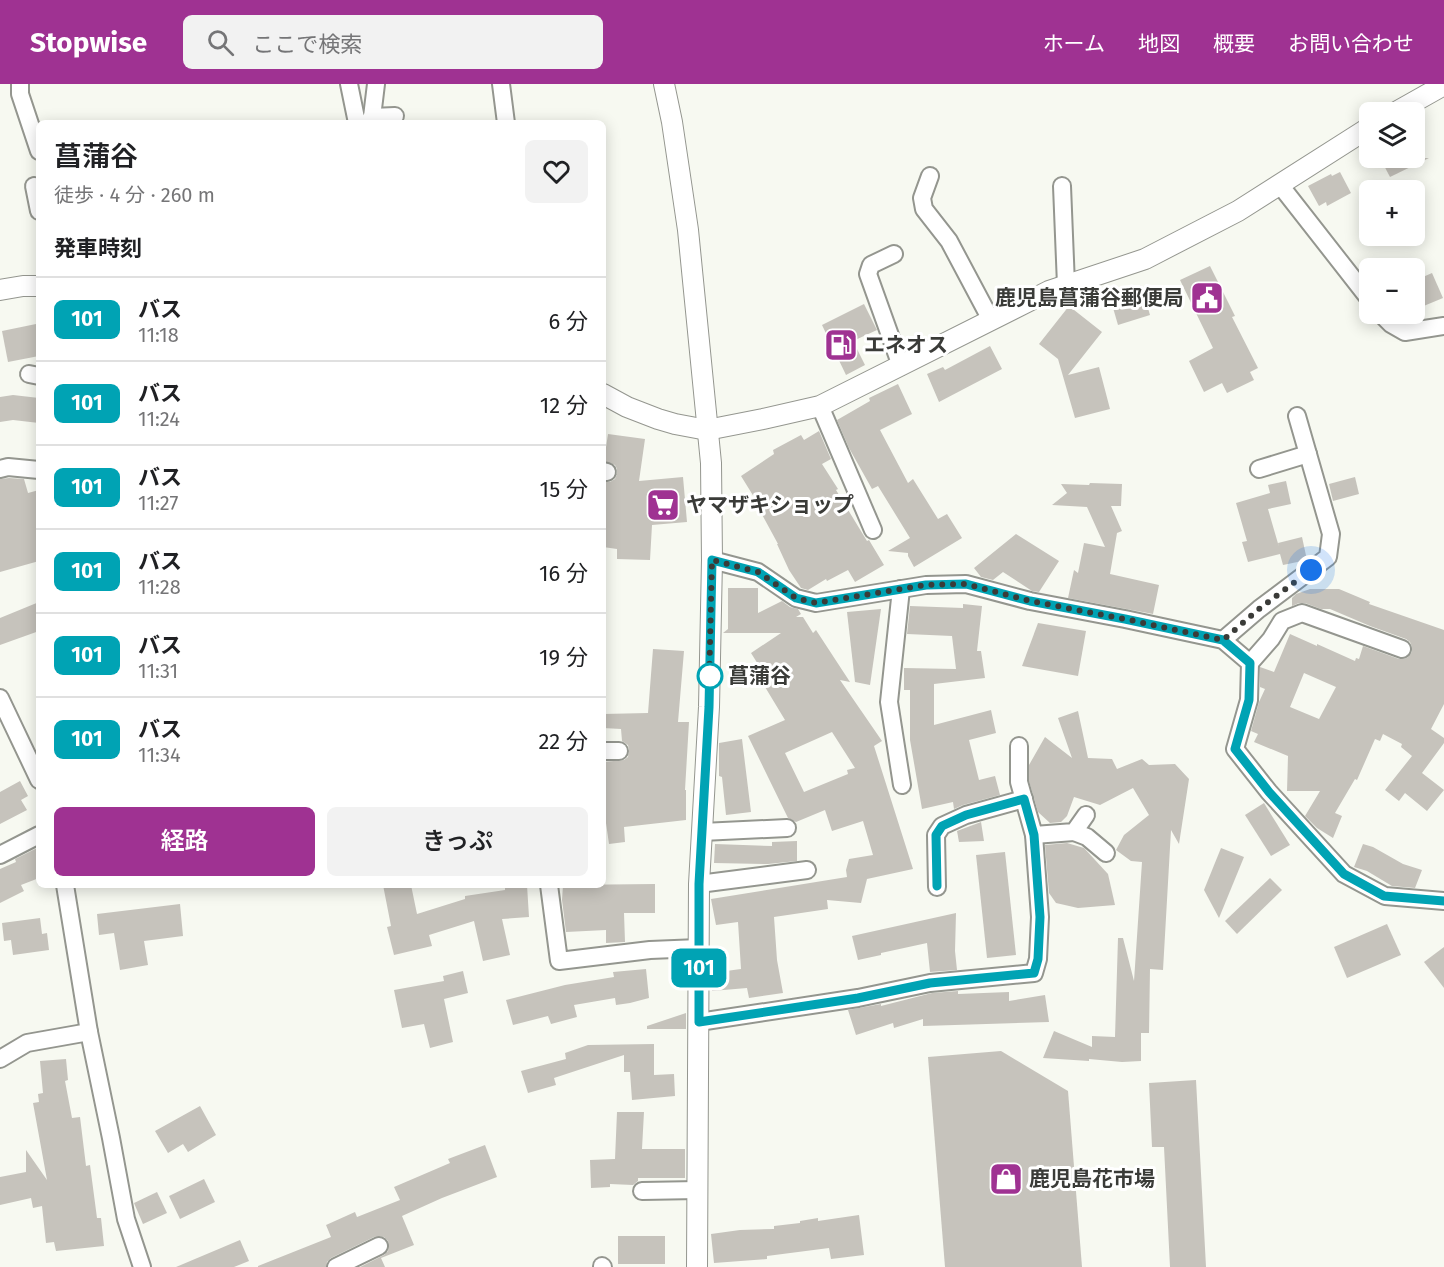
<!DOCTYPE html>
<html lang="ja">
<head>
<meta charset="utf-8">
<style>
	:root { --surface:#fff; --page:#f2f2f2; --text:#202124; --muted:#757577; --line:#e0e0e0; --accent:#9f3292 }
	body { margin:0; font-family:"Fira Sans","Noto Sans JP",sans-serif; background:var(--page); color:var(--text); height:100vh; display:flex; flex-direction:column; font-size:22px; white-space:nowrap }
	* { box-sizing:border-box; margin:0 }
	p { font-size:20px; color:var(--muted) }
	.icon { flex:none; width:33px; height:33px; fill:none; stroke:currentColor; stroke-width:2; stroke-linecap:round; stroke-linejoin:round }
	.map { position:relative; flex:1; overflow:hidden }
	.side { position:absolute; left:36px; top:36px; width:570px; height:768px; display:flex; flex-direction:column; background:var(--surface); border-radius:9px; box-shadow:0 3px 15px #0003 }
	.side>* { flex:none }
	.badge { padding:0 12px; border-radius:9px; font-size:21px; line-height:39px }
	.controls { position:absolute; left:1359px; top:18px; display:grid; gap:12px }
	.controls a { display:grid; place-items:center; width:66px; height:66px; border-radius:9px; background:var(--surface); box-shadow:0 3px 15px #0003; font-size:30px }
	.you { position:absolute; width:30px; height:30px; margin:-15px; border:4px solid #fff; border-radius:50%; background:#1a73e8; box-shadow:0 0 0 9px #1a73e833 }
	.map>.badge { position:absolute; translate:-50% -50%; box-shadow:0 0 0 3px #fff }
	h2 { padding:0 18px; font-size:22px; line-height:54px }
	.round { display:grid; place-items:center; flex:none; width:63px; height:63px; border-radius:9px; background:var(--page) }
	.summary { display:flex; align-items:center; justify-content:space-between; height:102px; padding:0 18px }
	h1 { font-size:28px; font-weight:600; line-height:45px }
	.primary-button { display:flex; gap:12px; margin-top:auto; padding:12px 18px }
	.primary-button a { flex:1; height:69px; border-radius:9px; background:var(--accent); color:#fff; font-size:24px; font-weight:600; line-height:69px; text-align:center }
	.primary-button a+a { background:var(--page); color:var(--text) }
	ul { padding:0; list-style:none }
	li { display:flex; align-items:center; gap:18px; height:84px; padding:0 18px; border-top:2px solid var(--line) }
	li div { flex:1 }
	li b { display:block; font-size:22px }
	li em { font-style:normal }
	li .badge { min-width:66px; font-weight:700; text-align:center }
	header { display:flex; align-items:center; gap:36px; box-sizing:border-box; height:84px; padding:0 30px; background:var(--accent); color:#fff }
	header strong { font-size:28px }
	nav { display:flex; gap:33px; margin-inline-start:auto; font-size:21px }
	.search { width:420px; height:54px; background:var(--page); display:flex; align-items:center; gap:15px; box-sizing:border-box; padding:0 21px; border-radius:9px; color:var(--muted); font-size:22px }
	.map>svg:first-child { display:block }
	.building { fill:#c6c3bc; fill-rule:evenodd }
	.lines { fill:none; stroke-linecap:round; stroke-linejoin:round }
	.minor-casing { stroke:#94968f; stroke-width:20 }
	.tertiary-casing { stroke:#94968f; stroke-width:22 }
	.minor { stroke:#fff; stroke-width:16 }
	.tertiary { stroke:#fff; stroke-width:20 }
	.line-casing { stroke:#fff; stroke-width:14 }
	.line { stroke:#00a3b4; stroke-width:9 }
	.walk { stroke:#3a3b38; stroke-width:6; stroke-dasharray:0 10.8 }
	.stop-dot { fill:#fff; stroke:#00a3b4; stroke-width:3 }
	.labels { text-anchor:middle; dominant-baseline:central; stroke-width:6; stroke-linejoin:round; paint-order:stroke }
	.poi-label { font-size:21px; font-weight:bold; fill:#3a3b38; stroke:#fff; text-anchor:start }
	.stop-label { font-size:21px; font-weight:bold; fill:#3a3b38; stroke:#fff; text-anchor:start }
</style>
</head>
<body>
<header>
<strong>Stopwise</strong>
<div class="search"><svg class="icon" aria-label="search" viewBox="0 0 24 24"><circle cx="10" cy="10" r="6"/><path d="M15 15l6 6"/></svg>ここで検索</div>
<nav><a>ホーム</a><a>地図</a><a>概要</a><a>お問い合わせ</a></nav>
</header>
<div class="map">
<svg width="1444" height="1183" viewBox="0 0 1444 1183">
	<rect width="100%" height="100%" fill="#f7f9f1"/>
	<g class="building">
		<polygon points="1380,74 1429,74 1390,93"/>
		<polygon points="1340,88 1351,109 1327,122 1326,118 1319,122 1308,102 1331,90 1332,92"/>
		<polygon points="1210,182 1235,232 1232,233 1258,284 1250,288 1254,296 1227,309 1222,299 1204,308 1189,277 1213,264 1180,196"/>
		<polygon points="1432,189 1443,214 1414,226 1414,197"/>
		<polygon points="1141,201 1150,231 1118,241 1109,210"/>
		<polygon points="864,220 877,246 853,257 865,281 846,291 822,241"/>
		<polygon points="1069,222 1102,248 1068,291 1099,283 1110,325 1075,334 1058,275 1039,260"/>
		<polygon points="36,240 39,257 39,272 8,278 2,247"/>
		<polygon points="990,262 1002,285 939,318 927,290 943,283 945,286"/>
		<polygon points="898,300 912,330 880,346 908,399 913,395 938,435 947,430 962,454 914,483 908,472 908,469 888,467 910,454 878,402 872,405 849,364 837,336 870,317 869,314"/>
		<polygon points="13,311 39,314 39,339 13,336 0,338 0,313"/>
		<polygon points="819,347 831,375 822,380 838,405 836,406 867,457 869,456 884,481 855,498 848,486 827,497 826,495 808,506 801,504 789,486 777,460 778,460 753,414 754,413 741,392 774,370 773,366 801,351 804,356"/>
		<polygon points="608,350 645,355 639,397 683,393 687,438 652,441 650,476 617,475 617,465 603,463 603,398 610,398 615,395 617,390 617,385 615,381 604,377"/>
		<polygon points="1355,393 1359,410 1333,417 1329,400"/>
		<polygon points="9,394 24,395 28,409 39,406 39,477 0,488 0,395"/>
		<polygon points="1286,397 1291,420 1268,425 1279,463 1278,459 1302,453 1307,476 1283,481 1280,470 1248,478 1242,458 1247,457 1236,419 1270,409 1268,401"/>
		<polygon points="1090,399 1122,400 1121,422 1111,422 1122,447 1117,449 1110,490 1159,501 1153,530 1068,514 1074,486 1078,489 1084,459 1105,463 1087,423 1052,421 1067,409 1061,400 1089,401"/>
		<polygon points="1016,450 1059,477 1039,508 1032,507 1003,488 993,496 981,493 974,484"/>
		<path d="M 728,504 L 758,504 L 758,529 L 782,517 L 790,523 L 798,525 L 801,530 L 796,533 L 803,533 L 813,549 L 816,546 L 850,598 L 840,596 L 882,657 L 874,662 L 913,785 L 867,795 L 861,819 L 827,816 L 828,825 L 774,833 L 777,876 L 783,909 L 749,914 L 747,904 L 712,907 L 711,889 L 741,885 L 738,838 L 716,841 L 711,815 L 847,793 L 846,786 L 849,775 L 873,771 L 863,737 L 832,747 L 825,726 L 796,738 L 788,734 L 748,652 L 785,636 L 756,588 L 761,585 L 751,569 L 781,549 L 723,549 L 728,545 ZM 832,648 L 855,684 L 847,686 L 848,690 L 804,708 L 785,669 Z"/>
		<path d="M 1310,505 L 1339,505 L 1370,518 L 1369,520 L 1444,546 L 1444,620 L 1431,645 L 1444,654 L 1444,659 L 1422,689 L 1444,706 L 1427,727 L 1405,709 L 1399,717 L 1385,706 L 1412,672 L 1401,663 L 1402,660 L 1383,650 L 1380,657 L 1375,655 L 1357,696 L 1355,695 L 1335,729 L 1342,732 L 1333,754 L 1317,744 L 1305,732 L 1320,707 L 1287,707 L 1288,672 L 1254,658 L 1258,650 L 1251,647 L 1259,618 L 1265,605 L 1260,603 L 1260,583 L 1274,588 L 1290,550 L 1317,562 L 1317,560 L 1355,577 L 1356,574 L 1359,575 L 1363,562 L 1399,575 L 1404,575 L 1408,573 L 1412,568 L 1412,563 L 1410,558 L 1406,555 L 1370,542 L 1330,525 L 1321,525 L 1305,519 L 1299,519 L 1292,522 L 1292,514 L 1296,510 ZM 1304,589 L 1336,603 L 1319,635 L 1290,623 Z"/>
		<polygon points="39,518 39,547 0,561 0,534"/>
		<polygon points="963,520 982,522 977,567 981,567 985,594 934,600 934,641 991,626 996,649 969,656 979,696 995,692 1000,711 963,721 954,725 953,718 922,725 910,656 910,606 904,606 904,584 956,585 952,552 907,550 910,522 963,524"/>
		<polygon points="881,525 870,601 855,598 847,528"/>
		<polygon points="1038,539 1086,547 1078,592 1022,582"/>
		<polygon points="653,565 684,567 678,638 689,638 685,706 686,706 686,736 624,743 625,758 609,760 603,718 603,678 624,676 628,673 629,666 628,661 622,657 621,645 603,644 603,630 648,629"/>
		<polygon points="1078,627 1088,674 1112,675 1117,685 1142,675 1149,681 1175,680 1189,695 1179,760 1171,746 1163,886 1150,885 1149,949 1141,949 1141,977 1122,978 1089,975 1089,977 1043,974 1054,947 1092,963 1092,952 1115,953 1118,854 1123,854 1134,897 1142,778 1131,777 1116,766 1124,751 1149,731 1133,704 1100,721 1074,713 1067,732 1061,738 1050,739 1038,728 1029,697 1029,681 1045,653 1072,674 1058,634"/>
		<polygon points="742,655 751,728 726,731 722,693 719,692 719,659"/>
		<polygon points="20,697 28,712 21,716 27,726 0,740 0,708"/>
		<polygon points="1264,719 1290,761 1271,772 1245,731"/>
		<polygon points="981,738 984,757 959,758 957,747"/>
		<polygon points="797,757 797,777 768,780 714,779 715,760 772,762 772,758"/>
		<polygon points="1067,759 1084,764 1108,790 1115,821 1078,824 1056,819 1049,809 1045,761"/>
		<polygon points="1363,760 1373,763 1403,780 1422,786 1415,804 1392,802 1367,787 1354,783"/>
		<polygon points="37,764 39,770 39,794 21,801 24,807 0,819 0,785 16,778 15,775"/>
		<polygon points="1221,764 1244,773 1219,834 1204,806"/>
		<polygon points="1005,768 1016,871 987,874 976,771"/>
		<polygon points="1270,794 1282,806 1237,850 1225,837"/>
		<polygon points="655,800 655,829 624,829 625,858 606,859 606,846 566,848 562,816 563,801"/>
		<polygon points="383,801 411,801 417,830 465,815 465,812 505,806 505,801 527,801 529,833 502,835 510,871 483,877 474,837 429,851 432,862 394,871 387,843 391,842"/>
		<polygon points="180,820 183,852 144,857 148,881 120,886 114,849 99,851 97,830"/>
		<polygon points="956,829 955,867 957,886 930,888 927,859 881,869 881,871 858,876 852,852"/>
		<polygon points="40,834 42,850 47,849 49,866 13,871 11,856 4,857 2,839"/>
		<polygon points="1387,840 1401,871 1347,894 1334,863"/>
		<polygon points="1444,863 1444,904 1424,878"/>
		<polygon points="646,885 649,914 630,919 616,921 615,914 574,921 577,933 551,940 548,932 513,941 506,916 565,901 614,893 613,888"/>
		<polygon points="463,887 468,909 444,915 453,958 430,964 424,940 402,944 394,906 444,897 443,892"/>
		<polygon points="958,907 958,910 1009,908 1009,917 1045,911 1049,938 923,942 923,935 894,944 893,939 856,951 848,926 881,920 881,922 932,909"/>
		<polygon points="686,929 686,945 647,945 647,942"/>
		<polygon points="654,960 654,991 674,990 675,1012 632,1016 630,988 624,988 624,971 554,994 556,1001 528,1009 521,987 566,975 565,969 588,961"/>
		<polygon points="1001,967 1068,1007 1082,1183 945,1183 928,973"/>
		<polygon points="66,975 68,996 65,997 72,1034 80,1033 86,1082 90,1081 97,1134 101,1134 104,1162 56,1167 54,1158 46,1159 42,1122 33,1124 31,1114 0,1121 0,1093 26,1088 26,1066 47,1096 33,1019 39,1018 38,1010 43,1009 40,977"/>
		<polygon points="1196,996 1206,1183 1170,1183 1164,1063 1152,1063 1149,999"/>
		<polygon points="200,1022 216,1051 188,1068 183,1060 168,1069 155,1047"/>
		<polygon points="617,1028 644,1028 642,1065 685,1065 685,1094 638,1094 638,1097 633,1101 610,1100 610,1103 591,1104 590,1076 615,1075"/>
		<polygon points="485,1061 497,1093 442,1114 402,1132 414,1161 381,1174 385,1183 360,1183 384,1171 388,1167 389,1162 388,1157 384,1153 379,1152 374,1153 331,1174 327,1178 326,1183 258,1183 258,1182 331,1153 326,1141 355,1128 357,1133 400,1116 394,1103 450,1079 448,1075"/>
		<polygon points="204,1095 215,1118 180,1135 169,1112"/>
		<polygon points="157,1108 167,1129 143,1140 134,1119"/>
		<polygon points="859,1131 864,1171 831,1175 829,1164 767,1172 767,1175 714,1179 711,1150 740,1146 774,1145 774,1142 800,1139 800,1137 818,1134 818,1137"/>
		<rect x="618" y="1152" width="47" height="28"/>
		<polygon points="240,1156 249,1177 234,1183 176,1183"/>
	</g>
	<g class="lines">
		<defs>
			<g id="minor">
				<polyline points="20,0 20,10 39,67"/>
				<polyline points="349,0 357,39"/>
				<polyline points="501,0 506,39"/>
				<polyline points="372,33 376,0"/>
				<polyline points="367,39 372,33 395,32"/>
				<polyline points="930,92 922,114 924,125 949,157 991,236"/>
				<polyline points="1280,101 1370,216"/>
				<polyline points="34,102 39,127"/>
				<polyline points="1062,102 1066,201"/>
				<polyline points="894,170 871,181 868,190 901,282"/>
				<polyline points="1381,230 1391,240 1405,248 1444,242"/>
				<polyline points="29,290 39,292"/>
				<polyline points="820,322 873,446"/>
				<polyline points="0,385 8,383 39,386"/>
				<polyline points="1259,385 1308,370"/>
				<polyline points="603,387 607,388"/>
				<polyline points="712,476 758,488 796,514 816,519 926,501 966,500 1030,517 1125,535 1223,556 1250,579 1249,616 1235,665 1269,708 1344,790 1385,812 1444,817"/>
				<polyline points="901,505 889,618 902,701"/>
				<polyline points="1223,556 1259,525 1328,473 1331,450 1297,332"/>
				<polyline points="1250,579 1271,555 1282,537 1302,529 1402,565"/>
				<polyline points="0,614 39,696"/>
				<polyline points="603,667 619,667"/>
				<polyline points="702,748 787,744"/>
				<polyline points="1074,748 1087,753 1106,769"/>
				<polyline points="1034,751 1074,748 1086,731"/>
				<polyline points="0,771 39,751"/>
				<polyline points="699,800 807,786"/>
				<polyline points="65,801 89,948 111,1054 126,1135 142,1183"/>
				<polyline points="549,801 559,877 650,866 699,864"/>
				<polyline points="937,803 936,751 942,742 966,731 1024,715"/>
				<polyline points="699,938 858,914 930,899 1034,889 1038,875 1040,833 1034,751 1019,698 1019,662"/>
				<polyline points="0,975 27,959 89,948"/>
				<polyline points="642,1107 698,1106"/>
				<polyline points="602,1182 603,1183"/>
				<polyline points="336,1183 379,1162"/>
			</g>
			<g id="tertiary">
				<polyline points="664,0 672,38 688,146 711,379 712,476 709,623 699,800 697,1183"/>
				<polyline points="1396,28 1444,1"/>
				<polyline points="0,206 23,202 39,202"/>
				<polyline points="603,310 627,323 658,335 675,340 707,346 763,335 820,322 1049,207 1145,175 1238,127 1370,43"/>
			</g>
		</defs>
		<use href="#minor" class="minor-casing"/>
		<use href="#tertiary" class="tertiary-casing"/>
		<use href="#minor" class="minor"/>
		<use href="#tertiary" class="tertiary"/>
	</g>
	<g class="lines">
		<defs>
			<polyline id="line" points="937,802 936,751 942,742 966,731 1024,715 1034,751 1040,833 1038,875 1034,889 930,899 858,914 699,938 699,800 709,623 712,476 758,488 796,514 816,519 926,501 966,500 1030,517 1125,535 1223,556 1250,579 1249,616 1235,665 1269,708 1344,790 1384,812 1444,817"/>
		</defs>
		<use href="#line" class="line-casing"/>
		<use href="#line" class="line"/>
		<polyline class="walk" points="710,592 709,602 712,476 758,488 796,514 816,519 926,501 966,500 1030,517 1125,535 1223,556 1259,525 1311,486"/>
	</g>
	<defs>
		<symbol id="civic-square" viewBox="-11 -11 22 22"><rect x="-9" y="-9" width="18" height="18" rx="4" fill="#9f3292" stroke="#fff"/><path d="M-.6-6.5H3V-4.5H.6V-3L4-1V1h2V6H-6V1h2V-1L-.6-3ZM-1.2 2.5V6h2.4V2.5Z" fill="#fff"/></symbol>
		<symbol id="fuel-square" viewBox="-11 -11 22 22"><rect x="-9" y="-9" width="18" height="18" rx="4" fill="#9f3292" stroke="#fff"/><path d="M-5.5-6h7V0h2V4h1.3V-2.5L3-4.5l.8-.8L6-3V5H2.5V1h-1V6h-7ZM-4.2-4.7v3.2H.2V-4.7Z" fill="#fff"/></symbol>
		<symbol id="supermarket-square" viewBox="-11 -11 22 22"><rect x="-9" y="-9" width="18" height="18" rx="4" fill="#9f3292" stroke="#fff"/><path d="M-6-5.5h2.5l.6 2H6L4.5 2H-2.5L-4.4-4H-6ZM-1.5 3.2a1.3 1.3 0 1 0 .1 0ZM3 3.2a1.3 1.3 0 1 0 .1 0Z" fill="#fff"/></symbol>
		<symbol id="shop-square" viewBox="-11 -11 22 22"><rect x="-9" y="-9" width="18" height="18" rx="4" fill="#9f3292" stroke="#fff"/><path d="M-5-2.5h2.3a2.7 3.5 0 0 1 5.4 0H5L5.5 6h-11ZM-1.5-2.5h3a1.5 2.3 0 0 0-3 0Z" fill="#fff"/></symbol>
	</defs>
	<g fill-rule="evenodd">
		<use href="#civic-square" x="1188" y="195" width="38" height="38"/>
		<use href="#fuel-square" x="822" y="242" width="38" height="38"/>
		<use href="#supermarket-square" x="644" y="402" width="38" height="38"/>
		<use href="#shop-square" x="987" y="1076" width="38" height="38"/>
	</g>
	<circle class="stop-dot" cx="710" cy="592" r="12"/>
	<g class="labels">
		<g class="poi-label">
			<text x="1184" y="214" text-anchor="end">鹿児島菖蒲谷郵便局</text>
			<text x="864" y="261">エネオス</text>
			<text x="686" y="421">ヤマザキショップ</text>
			<text x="1029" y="1095">鹿児島花市場</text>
		</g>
		<g class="stop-label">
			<text x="728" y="592">菖蒲谷</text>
		</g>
	</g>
</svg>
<div class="controls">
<a><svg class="icon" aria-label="layers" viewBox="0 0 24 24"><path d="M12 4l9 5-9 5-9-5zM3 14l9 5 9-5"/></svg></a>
<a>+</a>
<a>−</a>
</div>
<div class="you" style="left:1311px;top:486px"></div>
<b class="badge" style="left:699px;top:884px;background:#00a3b4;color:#fff">101</b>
<section class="side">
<div class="summary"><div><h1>菖蒲谷</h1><p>徒歩 · 4 分 · 260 m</p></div><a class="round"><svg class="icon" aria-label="heart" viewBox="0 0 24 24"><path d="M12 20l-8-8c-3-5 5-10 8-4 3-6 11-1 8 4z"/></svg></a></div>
<h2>発車時刻</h2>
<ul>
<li><span class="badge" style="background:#00a3b4;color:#fff">101</span><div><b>バス</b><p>11:18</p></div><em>6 分</em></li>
<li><span class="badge" style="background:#00a3b4;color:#fff">101</span><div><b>バス</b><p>11:24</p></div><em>12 分</em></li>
<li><span class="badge" style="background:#00a3b4;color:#fff">101</span><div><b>バス</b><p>11:27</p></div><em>15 分</em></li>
<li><span class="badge" style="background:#00a3b4;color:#fff">101</span><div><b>バス</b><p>11:28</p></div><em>16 分</em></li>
<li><span class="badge" style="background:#00a3b4;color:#fff">101</span><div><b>バス</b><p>11:31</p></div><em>19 分</em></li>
<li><span class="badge" style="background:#00a3b4;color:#fff">101</span><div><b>バス</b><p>11:34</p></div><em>22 分</em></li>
</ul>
<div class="primary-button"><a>経路</a><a>きっぷ</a></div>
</section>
</div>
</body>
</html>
